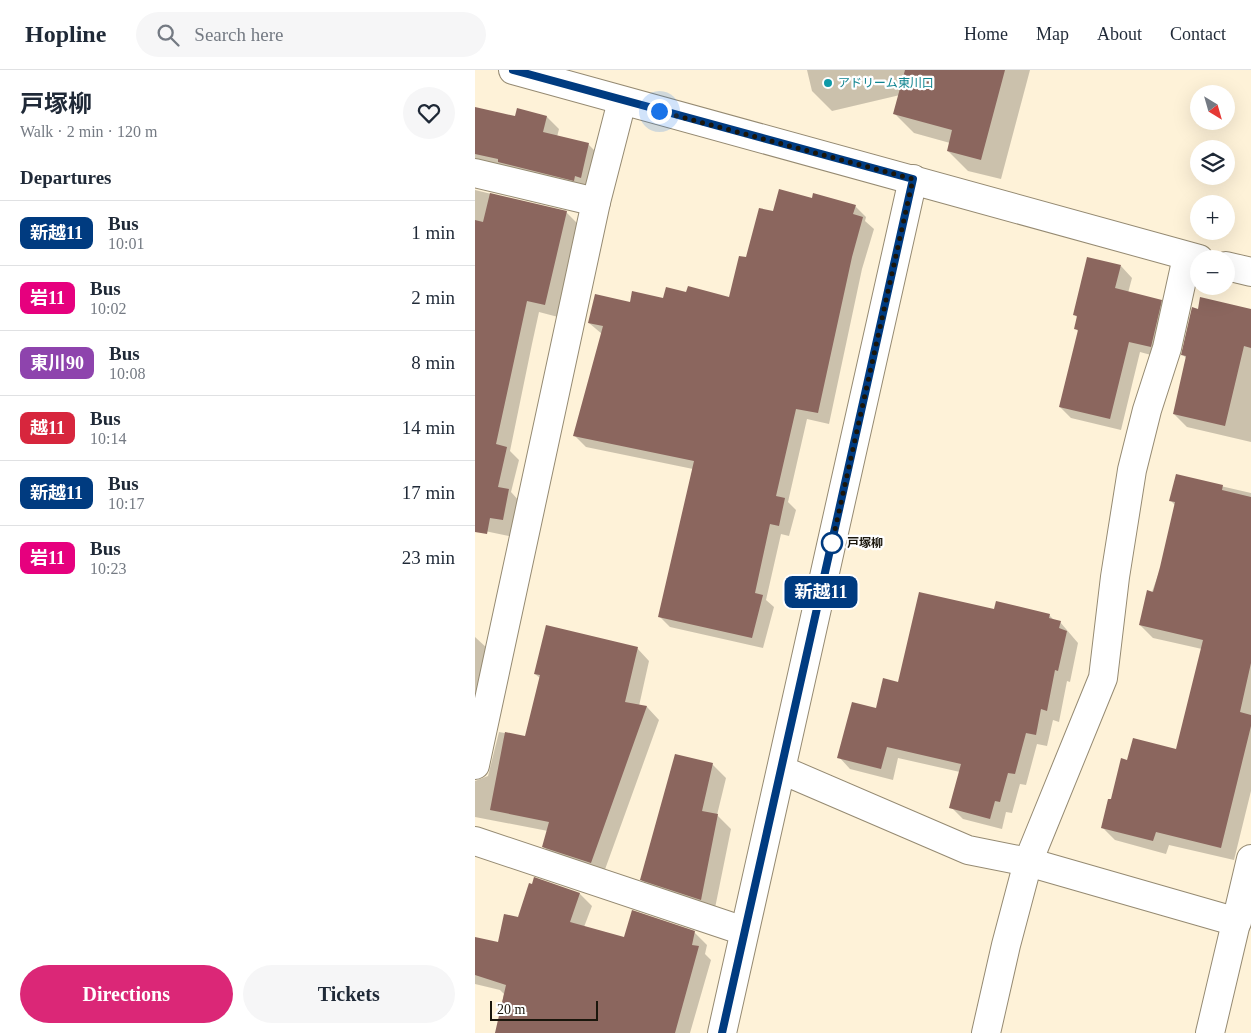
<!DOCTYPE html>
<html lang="en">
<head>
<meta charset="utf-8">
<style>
	:root { --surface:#fff; --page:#f6f6f7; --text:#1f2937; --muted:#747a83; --line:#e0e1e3; --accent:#db2777 }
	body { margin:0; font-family:"Times New Roman","Noto Sans JP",serif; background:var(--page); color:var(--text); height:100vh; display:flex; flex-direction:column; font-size:19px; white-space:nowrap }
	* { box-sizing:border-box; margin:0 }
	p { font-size:16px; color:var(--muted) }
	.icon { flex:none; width:28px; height:28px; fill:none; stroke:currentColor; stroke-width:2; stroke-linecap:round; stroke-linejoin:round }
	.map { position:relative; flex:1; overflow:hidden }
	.drawer { display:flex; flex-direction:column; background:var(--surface); width:475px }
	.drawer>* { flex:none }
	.badge { padding:0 10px; border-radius:8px; font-size:18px; line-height:32px }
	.needle { width:32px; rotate:143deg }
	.buttons { position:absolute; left:715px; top:15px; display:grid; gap:10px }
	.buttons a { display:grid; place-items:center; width:45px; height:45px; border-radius:50%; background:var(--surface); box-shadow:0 5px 20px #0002; font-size:25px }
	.scale { position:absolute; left:15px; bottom:12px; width:108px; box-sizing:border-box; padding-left:5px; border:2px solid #1a160c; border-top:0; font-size:14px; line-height:18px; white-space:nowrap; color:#1a160c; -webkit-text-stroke:4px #fff; paint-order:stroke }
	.you { position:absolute; width:25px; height:25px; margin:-12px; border:4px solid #fff; border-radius:50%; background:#1a73e8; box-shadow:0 0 0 8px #1a73e833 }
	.map>.badge { position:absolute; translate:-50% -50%; box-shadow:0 0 0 2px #fff }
	h2 { padding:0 20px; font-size:19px; line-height:45px }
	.round { display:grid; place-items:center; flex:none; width:52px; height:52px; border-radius:26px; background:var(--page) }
	.headline { display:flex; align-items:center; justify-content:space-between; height:85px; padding:0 20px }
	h1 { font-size:24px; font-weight:700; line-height:38px }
	.primary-button { display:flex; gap:10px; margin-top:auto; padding:10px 20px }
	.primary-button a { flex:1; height:58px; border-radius:30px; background:var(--accent); color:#fff; font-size:20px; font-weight:700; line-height:58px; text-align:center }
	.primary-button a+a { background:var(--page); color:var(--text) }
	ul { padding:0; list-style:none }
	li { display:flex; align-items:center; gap:15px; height:65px; padding:0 20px; border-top:1px solid var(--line) }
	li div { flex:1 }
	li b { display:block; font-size:19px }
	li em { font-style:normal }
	li .badge { min-width:55px; font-weight:700; text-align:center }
	header { display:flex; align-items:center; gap:30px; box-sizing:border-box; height:70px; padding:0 25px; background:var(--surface); border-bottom:1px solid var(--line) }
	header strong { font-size:24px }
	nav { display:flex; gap:28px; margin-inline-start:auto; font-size:18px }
	.search { width:350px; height:45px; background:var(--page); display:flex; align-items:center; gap:12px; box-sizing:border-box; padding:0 18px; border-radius:28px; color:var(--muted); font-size:19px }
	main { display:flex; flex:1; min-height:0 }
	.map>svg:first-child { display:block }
	.shadow { fill:#0003 }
	.building { fill:#8b665e }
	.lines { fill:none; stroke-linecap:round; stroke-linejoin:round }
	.street-casing { stroke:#958a72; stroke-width:30 }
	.secondary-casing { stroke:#958a72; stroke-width:30 }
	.street { stroke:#fff; stroke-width:28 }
	.secondary { stroke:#fff; stroke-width:28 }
	.line-casing { stroke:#fff; stroke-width:11 }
	.line { stroke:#003b80; stroke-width:8 }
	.walk { stroke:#1a160c; stroke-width:5; stroke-dasharray:0 9 }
	.culture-dot { fill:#0f9aa8; stroke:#fff; stroke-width:2 }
	.stop-dot { fill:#fff; stroke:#003b80; stroke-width:2.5 }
	.labels { text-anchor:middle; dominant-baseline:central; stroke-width:4.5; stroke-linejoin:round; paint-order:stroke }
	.culture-label { font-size:12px; fill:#0d838f; stroke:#fff; text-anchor:start }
	.stop-label { font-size:12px; font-weight:bold; fill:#1a160c; stroke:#fff; text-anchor:start }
</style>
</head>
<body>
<header>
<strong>Hopline</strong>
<div class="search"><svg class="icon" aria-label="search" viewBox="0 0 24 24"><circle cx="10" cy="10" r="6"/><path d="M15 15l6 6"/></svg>Search here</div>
<nav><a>Home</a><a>Map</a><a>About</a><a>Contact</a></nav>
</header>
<main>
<section class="drawer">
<div class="headline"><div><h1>戸塚柳</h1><p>Walk · 2 min · 120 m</p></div><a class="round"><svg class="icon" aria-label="heart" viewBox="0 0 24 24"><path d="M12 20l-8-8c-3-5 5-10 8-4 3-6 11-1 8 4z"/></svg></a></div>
<h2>Departures</h2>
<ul>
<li><span class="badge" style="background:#003b80;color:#fff">新越11</span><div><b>Bus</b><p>10:01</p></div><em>1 min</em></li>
<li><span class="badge" style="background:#e6007e;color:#fff">岩11</span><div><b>Bus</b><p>10:02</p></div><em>2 min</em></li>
<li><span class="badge" style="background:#8e44ad;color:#fff">東川90</span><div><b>Bus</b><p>10:08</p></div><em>8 min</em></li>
<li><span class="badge" style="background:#d7263d;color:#fff">越11</span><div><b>Bus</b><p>10:14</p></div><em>14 min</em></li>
<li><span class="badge" style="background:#003b80;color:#fff">新越11</span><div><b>Bus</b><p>10:17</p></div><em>17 min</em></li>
<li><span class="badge" style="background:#e6007e;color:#fff">岩11</span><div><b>Bus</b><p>10:23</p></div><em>23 min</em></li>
</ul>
<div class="primary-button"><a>Directions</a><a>Tickets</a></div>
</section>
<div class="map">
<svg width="776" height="963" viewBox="0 0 776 963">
	<rect width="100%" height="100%" fill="#fef2d8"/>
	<g class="shadow">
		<polygon points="332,0 555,0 526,109 493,101 473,81 475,73 439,63 419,43 425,25 357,41 337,21"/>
		<polygon points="0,39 40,48 72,47 84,59 82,67 113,74 126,87 118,119 0,106"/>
		<polygon points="0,120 91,142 104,155 83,247 64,242 57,274 35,381 44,390 36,422 46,433 39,467 0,459"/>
		<polygon points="338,130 380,136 391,147 390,151 399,159 387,199 354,354 332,349 313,432 321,440 314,466 306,464 291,530 299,537 288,578 195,557 184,546 218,399 111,377 100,366 127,264 114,253 156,234 189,230 212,224 255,228 272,189 298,143"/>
		<polygon points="646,196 657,208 653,223 686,231 697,242 687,288 665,282 646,360 596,348 585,337 604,262 601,259 603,248 599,244"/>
		<polygon points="724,240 776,240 776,372 712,357 699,344 712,289 708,285"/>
		<polygon points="702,406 776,423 776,721 759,790 694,775 691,784 640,770 627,757 653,691 702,680 727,579 678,568 665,555 686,497 700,435 696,431"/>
		<polygon points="520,541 574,545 580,551 585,552 603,573 595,612 592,611 584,652 578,650 572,676 562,674 551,715 545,714 537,743 531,742 527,759 488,749 476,737 485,702 423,688 418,710 375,699 364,687 424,613"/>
		<polygon points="0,567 14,580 0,689"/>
		<polygon points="162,578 174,591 164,636 172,637 184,650 128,805 81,789 69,777 73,761 0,747 0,711 13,706 24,662 51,667 65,608 60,604"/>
		<polygon points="237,694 251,708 242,745 256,759 239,843 180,823 166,809"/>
		<polygon points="105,824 117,836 109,857 150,869 219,862 232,875 230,884 236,890 215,963 21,963 29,924 25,920 0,914 0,868 24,873 44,849"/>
	</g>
	<g class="building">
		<polygon points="430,0 530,0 506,90 472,81 477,60 418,44"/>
		<polygon points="0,37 40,46 42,38 72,46 68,62 114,73 106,108 100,106 99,111 23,92 23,89 0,84"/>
		<polygon points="304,119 337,128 338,123 381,135 378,144 388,147 377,187 343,343 321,339 301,426 310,428 304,456 295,454 280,523 288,525 277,568 183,547 219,391 98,366 128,256 113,253 120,224 155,232 157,221 188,228 191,217 211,222 213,216 254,227 264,186 271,187 284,138 298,141"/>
		<polygon points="15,123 92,141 70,235 52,231 21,374 32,377 23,417 34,419 28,450 15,448 12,464 0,462 0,150 8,152"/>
		<polygon points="612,187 646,195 640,218 687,230 676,277 654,272 635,349 584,337 603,260 599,259 602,246 598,245"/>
		<polygon points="725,227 776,239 776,278 769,276 750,356 698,344 711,286 706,285 717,237 723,239"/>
		<polygon points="701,404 748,415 747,420 776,427 776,593 765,642 776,645 776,656 746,778 681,762 678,771 626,758 633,729 636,729 646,688 652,690 658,668 701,679 728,570 664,555 672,520 678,522 685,497 700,432 694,431"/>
		<polygon points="444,522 519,539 521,531 575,544 574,548 586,551 584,558 592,561 583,601 580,600 572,641 566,639 561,665 551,663 540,704 533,703 525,732 520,731 515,749 474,738 486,694 412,677 406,699 362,688 377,632 401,638 408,608 423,612"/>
		<polygon points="71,555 163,577 150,632 172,636 116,793 67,777 74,752 15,740 30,662 50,666 65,605 59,604"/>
		<polygon points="200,684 238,693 227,741 243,744 226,830 165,810"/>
		<polygon points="59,807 105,823 95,852 149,867 157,840 220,861 217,875 224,876 200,963 20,963 31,915 0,905 0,867 23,872 29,844 43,847 54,813 57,814"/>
	</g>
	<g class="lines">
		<defs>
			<g id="street">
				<polyline points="0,103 121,132"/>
				<polyline points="0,695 121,132 147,31"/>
				<polyline points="307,700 493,780 553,792 762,852"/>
				<polyline points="0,771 269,861"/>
				<polyline points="511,963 531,875 553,792 628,608 640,507 657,400 672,340 692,278 712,187"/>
				<polyline points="735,963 776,789"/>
			</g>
			<g id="secondary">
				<polyline points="38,0 724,189"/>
				<polyline points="751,196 776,202"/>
				<polyline points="247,963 438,109"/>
			</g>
		</defs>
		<use href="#street" class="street-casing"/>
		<use href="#secondary" class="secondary-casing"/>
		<use href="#street" class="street"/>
		<use href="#secondary" class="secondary"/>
	</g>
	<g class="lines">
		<defs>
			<polyline id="line" points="38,0 438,109 247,963"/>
		</defs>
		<use href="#line" class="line-casing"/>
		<use href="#line" class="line"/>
		<polyline class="walk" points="184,41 438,109 357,473"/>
	</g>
	<circle class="culture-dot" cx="353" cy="13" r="5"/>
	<circle class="stop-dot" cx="357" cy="473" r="10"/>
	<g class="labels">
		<g class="culture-label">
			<text x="363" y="13">アドリーム東川口</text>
		</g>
		<g class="stop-label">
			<text x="372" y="473">戸塚柳</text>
		</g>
	</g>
</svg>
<div class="buttons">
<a><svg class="needle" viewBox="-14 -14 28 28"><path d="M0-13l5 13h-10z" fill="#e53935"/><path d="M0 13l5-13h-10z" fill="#747a83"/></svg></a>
<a><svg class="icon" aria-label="layers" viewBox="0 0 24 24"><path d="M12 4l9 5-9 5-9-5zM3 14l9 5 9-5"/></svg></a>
<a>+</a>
<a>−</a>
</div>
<div class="scale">20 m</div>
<div class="you" style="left:184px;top:41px"></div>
<b class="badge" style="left:346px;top:522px;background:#003b80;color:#fff">新越11</b>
</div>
</main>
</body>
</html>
